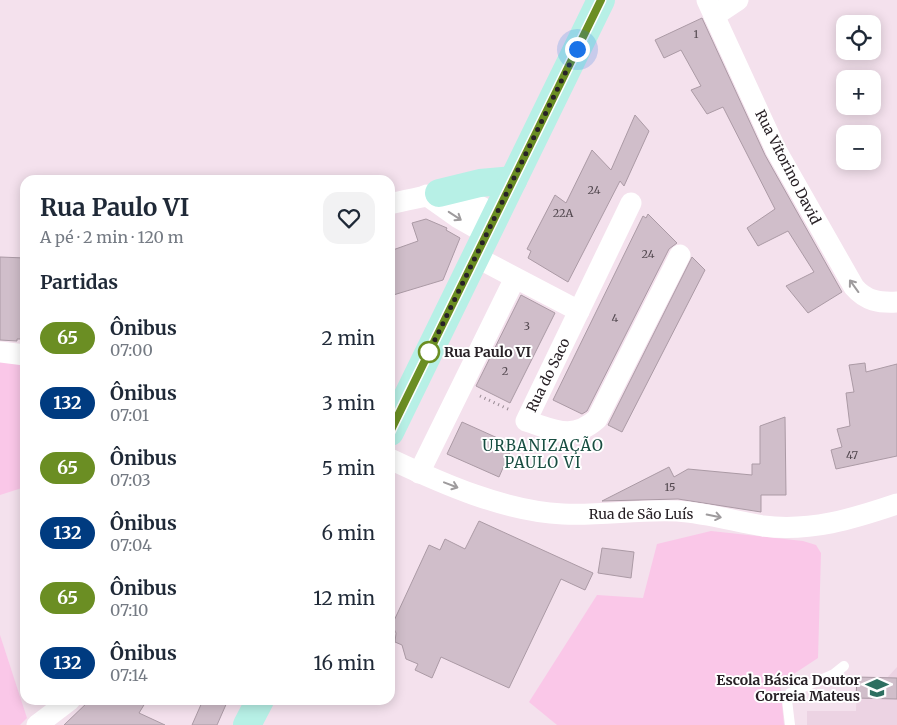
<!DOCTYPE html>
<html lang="pt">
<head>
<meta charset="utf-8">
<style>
	:root { --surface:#fff; --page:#f2f2f3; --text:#1f2937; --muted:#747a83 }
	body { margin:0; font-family:Merriweather,serif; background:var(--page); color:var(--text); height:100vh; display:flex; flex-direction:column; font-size:19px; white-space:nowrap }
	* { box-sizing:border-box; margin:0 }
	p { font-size:16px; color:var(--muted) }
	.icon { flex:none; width:28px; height:28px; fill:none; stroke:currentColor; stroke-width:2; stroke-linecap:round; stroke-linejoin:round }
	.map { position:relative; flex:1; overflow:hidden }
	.sheet { position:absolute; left:20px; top:175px; width:375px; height:530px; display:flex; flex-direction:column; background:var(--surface); border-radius:15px; box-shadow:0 2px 12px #0003 }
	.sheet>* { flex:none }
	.badge { padding:0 10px; border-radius:16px; font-size:18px; line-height:32px }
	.tools { position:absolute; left:836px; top:15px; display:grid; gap:10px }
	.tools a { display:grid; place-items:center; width:45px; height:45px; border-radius:10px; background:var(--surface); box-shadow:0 2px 12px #0003; font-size:25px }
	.you { position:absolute; width:25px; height:25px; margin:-12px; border:4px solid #fff; border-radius:50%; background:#1a73e8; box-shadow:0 0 0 8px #1a73e833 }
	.map>.badge { position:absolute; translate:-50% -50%; box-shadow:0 0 0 2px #fff }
	h2 { padding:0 20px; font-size:19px; line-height:45px }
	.round { display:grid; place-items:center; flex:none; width:52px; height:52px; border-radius:15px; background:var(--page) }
	.head { display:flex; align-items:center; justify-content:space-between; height:85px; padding:0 20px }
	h1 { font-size:24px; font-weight:700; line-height:38px }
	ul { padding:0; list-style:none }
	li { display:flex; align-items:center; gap:15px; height:65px; padding:0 20px }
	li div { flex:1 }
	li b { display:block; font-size:19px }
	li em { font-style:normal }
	li .badge { min-width:55px; font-weight:700; text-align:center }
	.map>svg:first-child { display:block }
	.built { fill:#ecd3e3 }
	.green { fill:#fac7e8 }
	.building { fill:#d0beca; stroke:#ab9aa5 }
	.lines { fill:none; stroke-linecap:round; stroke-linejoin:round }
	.path { stroke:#988a93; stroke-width:3; stroke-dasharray:1 4; stroke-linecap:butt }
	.service { stroke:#fff; stroke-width:10 }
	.minor { stroke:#fff; stroke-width:21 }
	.secondary { stroke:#b7f0e6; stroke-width:28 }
	.oneway { stroke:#9e9b9d }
	.line-casing { stroke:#fff; stroke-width:11 }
	.line { stroke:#6b8e23; stroke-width:8 }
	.walk { stroke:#282126; stroke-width:5; stroke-dasharray:0 9 }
	.stop-dot { fill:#fff; stroke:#6b8e23; stroke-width:2.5 }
	.labels { text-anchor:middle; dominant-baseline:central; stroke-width:4; stroke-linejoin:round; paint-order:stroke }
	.number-label { font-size:11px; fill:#52484f }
	.street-label { font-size:14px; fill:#282126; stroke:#fff }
	.stop-label { font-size:14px; font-weight:bold; fill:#282126; stroke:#fff; text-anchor:start }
	.poi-label { font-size:14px; font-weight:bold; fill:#282126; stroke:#fff; text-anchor:end }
	.neighbourhood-label { font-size:15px; letter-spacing:1px; fill:#184d41; stroke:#fff }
</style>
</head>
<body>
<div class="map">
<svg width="897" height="725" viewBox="0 0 897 725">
	<rect width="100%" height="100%" fill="#f4e1ed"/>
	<polygon class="built" points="897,667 897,725 807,725 807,711 856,711 857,677 887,678"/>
	<g class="green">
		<polygon points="0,361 25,364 25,487 0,495"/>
		<polygon points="711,531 803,541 816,545 821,553 818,658 780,683 784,725 557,725 529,702 597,595 643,598 657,544"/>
		<polygon points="0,635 27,718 20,725 0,725"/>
	</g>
	<g class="building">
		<polygon points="702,18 765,155 842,292 808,313 786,286 814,272 788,231 758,246 747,228 775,209 723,107 707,114 691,90 701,86 681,50 664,58 655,40"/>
		<polygon points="635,115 649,131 624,186 620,181 568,282 528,258 531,251 527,249 555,195 566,203 592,150 611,170"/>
		<polygon points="648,214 677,243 669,249 587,411 582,414 553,400 643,216 646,218"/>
		<polygon points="426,219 447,228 446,230 460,238 443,280 390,296 390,251 418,241 412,223"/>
		<polygon points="0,257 25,258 25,339 17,339 17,341 0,340"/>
		<polygon points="692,257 705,270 622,432 608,425"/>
		<polygon points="521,295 555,313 510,403 476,386"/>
		<polygon points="865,363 866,372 897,364 897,456 836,469 831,450 842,447 837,429 850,426 846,393 854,392 849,365"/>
		<polygon points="785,417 786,495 761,495 761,512 678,499 602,501 669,467 674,477 688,469 752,475 752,464 760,464 760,426"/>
		<polygon points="462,422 513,445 499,477 447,454"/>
		<polygon points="479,521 593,573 585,590 561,579 509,688 441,657 432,678 415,670 418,664 406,659 402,645 395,642 396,633 392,625 429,545 440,550 445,539 465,549"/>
		<polygon points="602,548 634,552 631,578 598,573"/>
		<polygon points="857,677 897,678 897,699 856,698"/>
		<polygon points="90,700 147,700 139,713 165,725 64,725"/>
		<polygon points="203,700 228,700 217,725 192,725"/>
	</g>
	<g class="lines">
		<polyline class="path" points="480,396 510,410"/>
		<polyline class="service" points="790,725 787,700 790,693 834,674 844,666"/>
		<g class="minor">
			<path d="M 707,0 L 776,150 L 854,287 C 866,301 879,303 897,302"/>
			<polyline points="714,16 738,0"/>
			<polyline points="426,195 457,217 487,234"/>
			<path d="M 631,203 L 526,421 C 555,430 572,441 597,419 L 680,255"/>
			<path d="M 390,204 C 438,193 453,187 496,216"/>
			<polyline points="476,257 579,311"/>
			<polyline points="0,352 25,355"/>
			<path d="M 390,459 C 443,484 504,511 563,514 C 601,516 639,509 677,511 C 706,513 734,521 763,526 C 810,532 853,519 897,504"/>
			<polyline points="419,473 515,278"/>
			<polyline points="37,725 70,700"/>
		</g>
		<g class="secondary">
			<polyline points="439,193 480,183 513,180"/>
			<polyline points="390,432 601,0"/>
			<polyline points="247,725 260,700"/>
		</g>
	</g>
	<defs><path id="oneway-shaft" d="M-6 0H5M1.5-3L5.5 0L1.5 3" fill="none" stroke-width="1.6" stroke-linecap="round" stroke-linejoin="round" transform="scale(1.25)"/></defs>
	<g class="oneway">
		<use href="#oneway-shaft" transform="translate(455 216) rotate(33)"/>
		<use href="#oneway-shaft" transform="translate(854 286) rotate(-126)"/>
		<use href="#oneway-shaft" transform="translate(451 485) rotate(21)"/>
		<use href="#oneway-shaft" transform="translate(714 516) rotate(11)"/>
	</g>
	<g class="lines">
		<defs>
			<polyline id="line" points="390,432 601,0"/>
		</defs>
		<use href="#line" class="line-casing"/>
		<use href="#line" class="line"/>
		<polyline class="walk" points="429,352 428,354 577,49"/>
	</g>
	<defs>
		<symbol id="school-bare" viewBox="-9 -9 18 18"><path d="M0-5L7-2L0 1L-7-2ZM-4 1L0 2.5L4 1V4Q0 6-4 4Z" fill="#2d6f60" stroke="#fff" stroke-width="2.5" paint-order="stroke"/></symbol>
	</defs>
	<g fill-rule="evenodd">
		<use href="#school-bare" x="861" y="672" width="32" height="32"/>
	</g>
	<circle class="stop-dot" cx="429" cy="352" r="10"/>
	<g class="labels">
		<g class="number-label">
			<text x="696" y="34">1</text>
			<text x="594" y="190">24</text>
			<text x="563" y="213">22A</text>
			<text x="648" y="254">24</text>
			<text x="615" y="318">4</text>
			<text x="527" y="326">3</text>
			<text x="505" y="371">2</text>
			<text x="852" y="455">47</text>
			<text x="670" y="487">15</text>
		</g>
		<g class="street-label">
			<text transform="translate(788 167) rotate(63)">Rua Vitorino David</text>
			<text transform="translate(548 375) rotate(-64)">Rua do Saco</text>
			<text x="641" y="514">Rua de São Luís</text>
		</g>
		<g class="stop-label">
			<text x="444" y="352">Rua Paulo VI</text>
		</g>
		<g class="poi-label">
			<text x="860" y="680">Escola Básica Doutor<tspan x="860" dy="16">Correia Mateus</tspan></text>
		</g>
		<g class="neighbourhood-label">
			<text x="543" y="445">URBANIZAÇÃO<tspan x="543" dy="17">PAULO VI</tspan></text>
		</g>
	</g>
</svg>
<div class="tools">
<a><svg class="icon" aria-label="locate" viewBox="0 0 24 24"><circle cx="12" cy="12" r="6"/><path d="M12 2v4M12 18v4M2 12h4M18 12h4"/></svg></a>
<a>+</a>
<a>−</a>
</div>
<div class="you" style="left:577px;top:49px"></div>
<section class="sheet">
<div class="head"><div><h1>Rua Paulo VI</h1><p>A pé · 2 min · 120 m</p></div><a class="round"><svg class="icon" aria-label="heart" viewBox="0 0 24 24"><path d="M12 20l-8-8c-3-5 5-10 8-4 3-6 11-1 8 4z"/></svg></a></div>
<h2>Partidas</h2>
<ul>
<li><span class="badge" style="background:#6b8e23;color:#fff">65</span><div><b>Ônibus</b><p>07:00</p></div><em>2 min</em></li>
<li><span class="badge" style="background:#003b80;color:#fff">132</span><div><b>Ônibus</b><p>07:01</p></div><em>3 min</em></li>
<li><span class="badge" style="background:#6b8e23;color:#fff">65</span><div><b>Ônibus</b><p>07:03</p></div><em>5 min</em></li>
<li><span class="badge" style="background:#003b80;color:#fff">132</span><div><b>Ônibus</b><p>07:04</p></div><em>6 min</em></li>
<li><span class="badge" style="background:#6b8e23;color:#fff">65</span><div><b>Ônibus</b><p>07:10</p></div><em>12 min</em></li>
<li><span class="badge" style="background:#003b80;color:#fff">132</span><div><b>Ônibus</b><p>07:14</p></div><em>16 min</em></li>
</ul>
</section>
</div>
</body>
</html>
